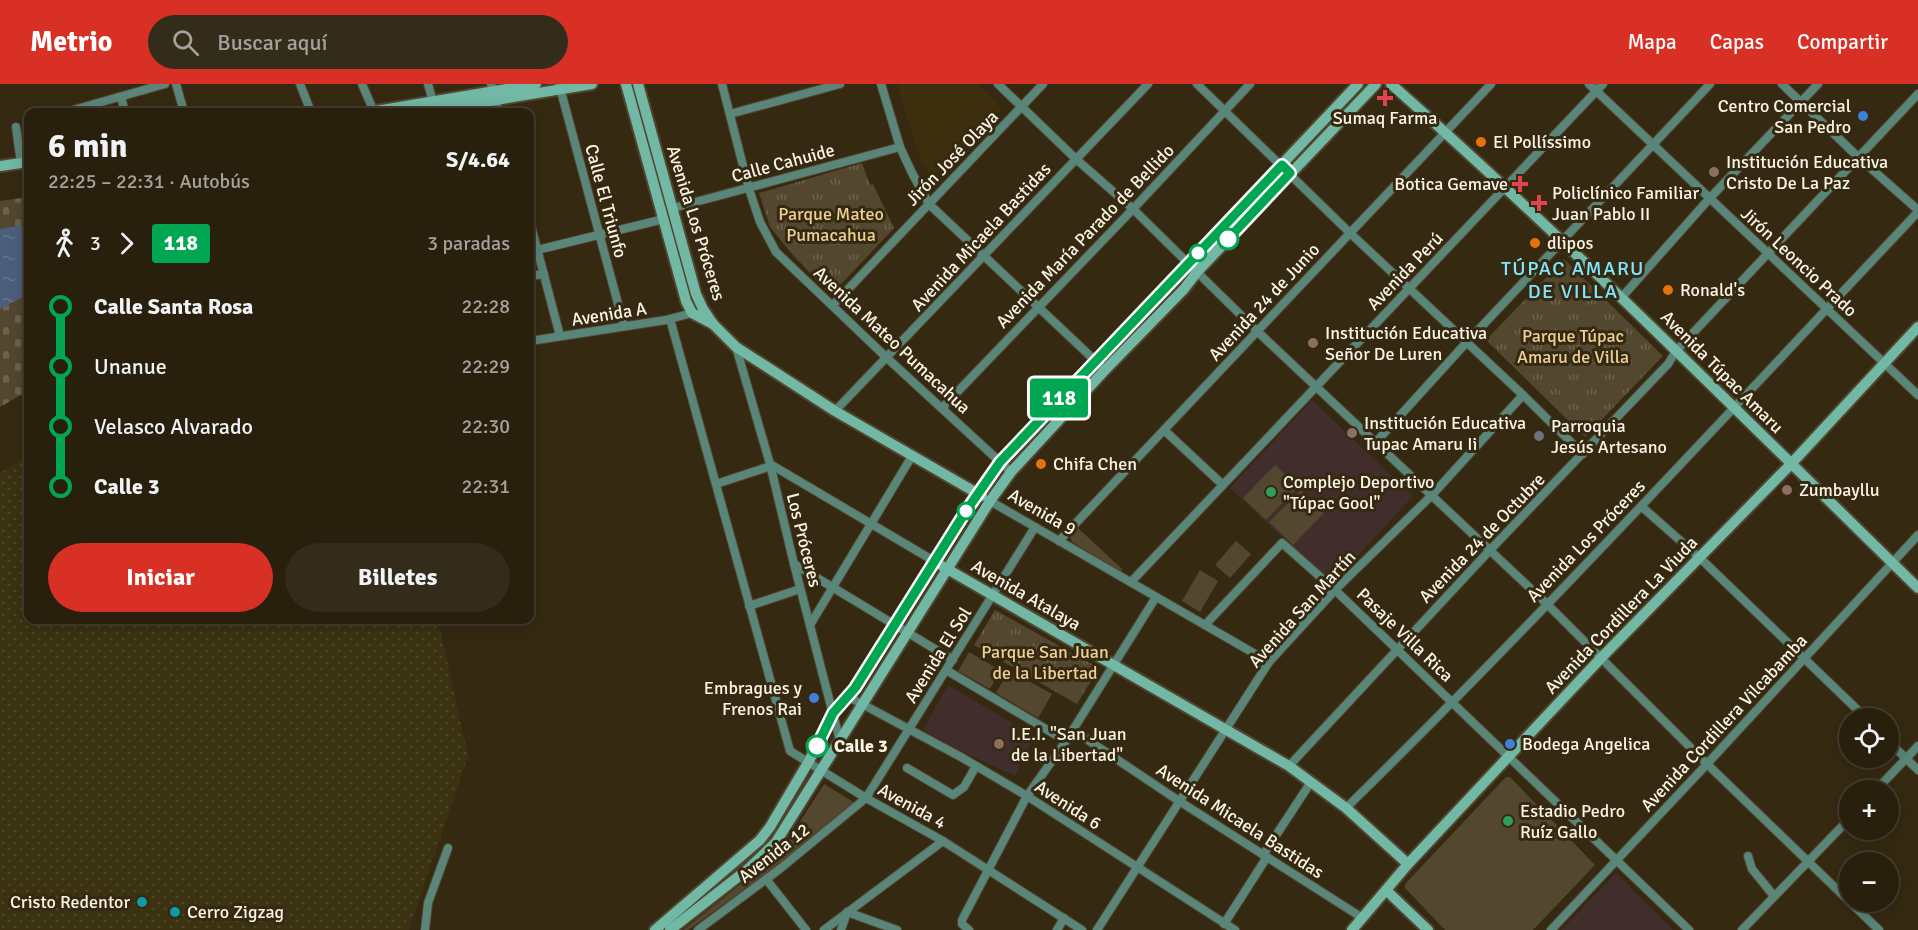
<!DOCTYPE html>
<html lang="es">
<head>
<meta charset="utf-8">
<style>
	:root { --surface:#281f0d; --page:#342c1b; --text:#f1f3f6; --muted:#a5a29d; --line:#443d2e; --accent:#d93025 }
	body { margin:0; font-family:Signika,sans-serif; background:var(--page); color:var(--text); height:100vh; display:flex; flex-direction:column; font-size:22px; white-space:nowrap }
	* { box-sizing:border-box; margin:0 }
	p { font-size:20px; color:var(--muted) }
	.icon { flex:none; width:33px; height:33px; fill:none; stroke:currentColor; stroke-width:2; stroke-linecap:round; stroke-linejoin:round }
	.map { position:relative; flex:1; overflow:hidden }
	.panel { position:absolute; left:24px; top:24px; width:510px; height:516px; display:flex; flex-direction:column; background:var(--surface); border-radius:12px; box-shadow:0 3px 15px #0003,0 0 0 2px var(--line) }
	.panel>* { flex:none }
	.badge { padding:0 12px; border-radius:4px; font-size:21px; line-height:39px }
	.tools { position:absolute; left:1839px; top:624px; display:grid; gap:12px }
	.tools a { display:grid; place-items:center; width:60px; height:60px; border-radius:50%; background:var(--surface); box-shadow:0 3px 15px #0003,0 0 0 2px var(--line); font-size:30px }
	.map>.badge { position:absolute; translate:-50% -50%; box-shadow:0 0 0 3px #fff }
	.legs { display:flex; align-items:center; gap:9px; height:66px; padding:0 24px; font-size:20px }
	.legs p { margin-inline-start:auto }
	.head { display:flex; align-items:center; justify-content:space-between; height:102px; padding:0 24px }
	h1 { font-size:33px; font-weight:700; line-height:45px }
	.action { display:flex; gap:12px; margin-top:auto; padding:12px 24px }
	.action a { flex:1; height:69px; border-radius:36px; background:var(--accent); color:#fff; font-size:24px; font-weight:700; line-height:69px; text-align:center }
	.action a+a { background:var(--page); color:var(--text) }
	ul { padding:0 24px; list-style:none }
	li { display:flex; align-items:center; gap:21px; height:60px; font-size:22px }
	li i { display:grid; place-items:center; width:9px; height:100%; margin:0 8px; background:currentColor }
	li i::after { content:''; width:15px; height:15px; margin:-8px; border:4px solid; border-radius:50%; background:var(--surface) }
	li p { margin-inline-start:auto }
	li:first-child i { background:linear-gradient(#0000 50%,currentColor 0) }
	li:last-child i { background:linear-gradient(currentColor 50%,#0000 0) }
	header { display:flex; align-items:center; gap:36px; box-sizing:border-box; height:84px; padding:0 30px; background:var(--accent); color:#fff }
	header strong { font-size:28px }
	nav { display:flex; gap:33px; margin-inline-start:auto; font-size:21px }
	.search { width:420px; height:54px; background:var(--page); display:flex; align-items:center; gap:15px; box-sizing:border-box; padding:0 21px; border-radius:33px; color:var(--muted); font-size:22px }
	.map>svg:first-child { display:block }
	.built { fill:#3d2e0d }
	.education { fill:#412d2b }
	.grass { fill:#534730 }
	.sand { fill:url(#sand-dots) }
	.cemetery { fill:url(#cemetery-stones) }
	.park { fill:url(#park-tufts) }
	.water { fill:url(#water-ripples) }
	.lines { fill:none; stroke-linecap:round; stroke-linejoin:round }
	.street-casing { stroke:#51452f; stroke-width:10 }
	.secondary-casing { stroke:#51452f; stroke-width:14 }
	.street { stroke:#5a8579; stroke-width:8 }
	.secondary { stroke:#71b8a5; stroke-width:10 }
	.line-1-casing { stroke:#fff; stroke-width:14 }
	.line-1 { stroke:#00a651; stroke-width:9 }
	.health-dot { fill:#e0444e; stroke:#352911; stroke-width:2 }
	.shop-dot { fill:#3f7fe0; stroke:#352911; stroke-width:2 }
	.food-dot { fill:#e8710a; stroke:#352911; stroke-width:2 }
	.education-dot { fill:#8d6e63; stroke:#352911; stroke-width:2 }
	.stop-1-dot { fill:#fff; stroke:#00a651; stroke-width:3 }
	.worship-dot { fill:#6b7280; stroke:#352911; stroke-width:2 }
	.leisure-dot { fill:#2e9e5b; stroke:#352911; stroke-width:2 }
	.culture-dot { fill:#0f9aa8; stroke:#352911; stroke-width:2 }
	.labels { text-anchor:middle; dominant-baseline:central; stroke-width:6; stroke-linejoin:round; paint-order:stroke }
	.poi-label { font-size:18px; fill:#fbf4e5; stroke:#352911; text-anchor:start }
	.street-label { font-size:18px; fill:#fbf4e5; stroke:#352911 }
	.park-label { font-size:18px; fill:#edd095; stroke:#352911 }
	.stop-label { font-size:18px; font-weight:bold; fill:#fbf4e5; stroke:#352911; text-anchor:start }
	.neighbourhood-label { font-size:20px; letter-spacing:1.5px; fill:#80e6fc; stroke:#352911 }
</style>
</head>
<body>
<header>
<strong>Metrio</strong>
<div class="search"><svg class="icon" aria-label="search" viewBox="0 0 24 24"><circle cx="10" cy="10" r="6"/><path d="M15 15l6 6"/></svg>Buscar aquí</div>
<nav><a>Mapa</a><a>Capas</a><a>Compartir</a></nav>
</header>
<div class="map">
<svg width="1918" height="846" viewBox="0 0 1918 846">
	<defs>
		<pattern id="sand-dots" width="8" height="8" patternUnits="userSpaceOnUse" patternTransform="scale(1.5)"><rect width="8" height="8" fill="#3b3212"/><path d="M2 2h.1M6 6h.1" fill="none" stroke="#4e4629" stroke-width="1.8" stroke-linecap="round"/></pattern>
		<pattern id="cemetery-stones" width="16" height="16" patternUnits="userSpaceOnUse" patternTransform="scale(1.5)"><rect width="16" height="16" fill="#534730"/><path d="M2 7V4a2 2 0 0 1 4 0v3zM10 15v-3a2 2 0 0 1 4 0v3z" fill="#6d624e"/></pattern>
		<pattern id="park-tufts" width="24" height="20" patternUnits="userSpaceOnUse" patternTransform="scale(1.5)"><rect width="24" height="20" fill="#534730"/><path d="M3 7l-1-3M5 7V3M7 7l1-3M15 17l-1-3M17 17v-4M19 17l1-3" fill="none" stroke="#6d624e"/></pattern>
		<pattern id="water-ripples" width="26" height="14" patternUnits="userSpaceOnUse" patternTransform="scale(1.5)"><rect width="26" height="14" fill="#4b5f7c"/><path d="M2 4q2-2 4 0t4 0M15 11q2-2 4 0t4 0" fill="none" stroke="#66778e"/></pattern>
	</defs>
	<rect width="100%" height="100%" fill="#352911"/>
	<polygon class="built" points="902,0 977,0 1002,25 944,84 944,87 934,99 920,75 897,1"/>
	<g class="education">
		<polygon points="1312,316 1413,412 1332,500 1230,404"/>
		<polygon points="948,601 1034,652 1015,692 963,668 923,646"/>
		<polygon points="1616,789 1673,846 1561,846"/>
	</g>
	<g class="grass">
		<polygon points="1275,381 1298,403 1266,436 1243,414"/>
		<polygon points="1301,406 1324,429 1293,461 1269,438"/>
		<polygon points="1078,444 1122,485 1121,488 1072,458 1070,452"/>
		<polygon points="1236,457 1251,470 1230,494 1215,481"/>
		<polygon points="1200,486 1218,497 1200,528 1182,517"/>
		<polygon points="969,568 1000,586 990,605 958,587"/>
		<polygon points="1009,586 1052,610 1038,634 996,609"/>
		<polygon points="1506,693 1510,693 1595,781 1533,846 1445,846 1405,804 1405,800"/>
		<polygon points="824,700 855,719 771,787 688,846 683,846 780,769"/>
	</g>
	<polygon class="sand" points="28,371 28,536 438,536 468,672 409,846 0,846 0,389"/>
	<polygon class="cemetery" points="28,113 28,307 0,323 0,117"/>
	<g class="park">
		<polygon points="862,79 870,101 873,100 894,144 831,211 792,170 770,143 759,109"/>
		<polygon points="1564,175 1663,272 1585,353 1486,256"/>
		<polygon points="995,526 1099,584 1077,620 974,561"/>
	</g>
	<polygon class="water" points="28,140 28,216 25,211 0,225 0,145"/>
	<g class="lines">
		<defs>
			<g id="street">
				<polyline points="176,0 184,28"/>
				<polyline points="300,0 311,28"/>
				<polyline points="362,0 374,28"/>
				<polyline points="428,0 433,18"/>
				<polyline points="491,0 499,28"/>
				<polyline points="559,0 624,242"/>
				<polyline points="722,0 749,105 760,138 776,168 887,274 1011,388"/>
				<polyline points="881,0 900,63 912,89 929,120 1105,286"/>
				<polyline points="998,0 1076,75 1133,125 1258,248 1548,521 1707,680 1879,846"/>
				<polyline points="1197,0 1350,149 1523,311 1583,370"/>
				<polyline points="1589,0 1918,311"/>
				<polyline points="1782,0 1857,72 1918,126"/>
				<polyline points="121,13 125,28"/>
				<polyline points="66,28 165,0"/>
				<polyline points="730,30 840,0"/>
				<polyline points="16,43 21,79"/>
				<polyline points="673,124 900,63"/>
				<polyline points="530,138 560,252"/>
				<polyline points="537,166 664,135"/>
				<polyline points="530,192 544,190"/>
				<polyline points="1622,213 1709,115 1818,0"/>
				<polyline points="833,221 1043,0"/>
				<polyline points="670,235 790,667 866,714 943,757 1082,846"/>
				<polyline points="530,257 666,236 692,229"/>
				<polyline points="736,263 770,380 794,480 840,657"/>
				<polyline points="942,324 1133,125 1250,0"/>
				<polyline points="835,327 1148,0"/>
				<polyline points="1164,346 1223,401"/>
				<polyline points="1376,358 1466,259 1710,0"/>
				<polyline points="770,380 934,477"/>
				<polyline points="716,400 771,382"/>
				<polyline points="990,417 1269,578"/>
				<polyline points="1642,423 1700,474 1866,634"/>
				<polyline points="1059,457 1491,0"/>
				<polyline points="794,480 953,576"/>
				<polyline points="1131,498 1603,0"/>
				<polyline points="749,522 800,505"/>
				<polyline points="810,541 912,372"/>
				<polyline points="1205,541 1282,459 1335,506 1689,846"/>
				<polyline points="946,586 1066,657"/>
				<polyline points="847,612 961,673 1027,712 1235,846"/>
				<polyline points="1073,646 1179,717 1361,833"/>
				<polyline points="1888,657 1918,686"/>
				<polyline points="1289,682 1490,466 1668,280 1676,267 1918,10"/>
				<polyline points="907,684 953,711 964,703 976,682"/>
				<polyline points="1876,706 1918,662"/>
				<path d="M 1346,724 C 1543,531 1729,328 1918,128"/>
				<polyline points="1263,771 1311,698"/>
				<polyline points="1748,772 1752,785 1774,812"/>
				<polyline points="766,795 806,846"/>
				<polyline points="1224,840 1267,773"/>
				<polyline points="425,846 428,819 448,764"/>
				<polyline points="698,846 781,784 866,714 1035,443"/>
				<polyline points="824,846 943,757"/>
				<polyline points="841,846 847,828 897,846"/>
				<polyline points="969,846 962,840 962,836 1027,712 1066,657 1156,513"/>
				<polyline points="1057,846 1064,834"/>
				<polyline points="1097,846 1269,578 1335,506 1432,411 1523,311"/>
				<polyline points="1551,846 1707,680 1918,451"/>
				<polyline points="1742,846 1850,734"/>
			</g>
			<g id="secondary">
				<polyline points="626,0 686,217 692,229 713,240"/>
				<polyline points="638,0 696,210 703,225 713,240 736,263 835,327 982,412"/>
				<path d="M 1391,0 C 1573,161 1744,334 1918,504"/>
				<polyline points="370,28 536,0"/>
				<polyline points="424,28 592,0"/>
				<polyline points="0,82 28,78"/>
				<polyline points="942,482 1289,682 1346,724 1408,780"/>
				<polyline points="1386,806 1428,846"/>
				<polyline points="655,846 760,756 770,743 809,677 833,629 855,604 977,410 1000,378 1358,0"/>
				<polyline points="670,846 748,785 776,758 990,417 1011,388 1105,286 1184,205 1197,188 1376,0"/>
				<polyline points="1352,846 1408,780 1509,672 1601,574 1791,380 1918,243"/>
			</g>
		</defs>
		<use href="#street" class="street-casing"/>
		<use href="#secondary" class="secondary-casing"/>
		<use href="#street" class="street"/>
		<use href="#secondary" class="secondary"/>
	</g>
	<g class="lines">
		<defs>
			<polyline id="line-1" points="817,662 833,629 855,604 966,427 1000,378 1282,81 1290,89 1228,155"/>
		</defs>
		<use href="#line-1" class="line-1-casing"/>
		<use href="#line-1" class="line-1"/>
	</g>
	<g class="health-dot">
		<path d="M1382 5h6v6h6v6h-6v6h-6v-6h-6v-6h6z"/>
		<path d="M1517 91h6v6h6v6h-6v6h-6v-6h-6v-6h6z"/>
		<path d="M1536 110h6v6h6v6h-6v6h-6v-6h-6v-6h6z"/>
	</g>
	<g class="shop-dot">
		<circle cx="1863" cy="32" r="6"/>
		<circle cx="814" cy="614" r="6"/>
		<circle cx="1510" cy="660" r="6"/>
	</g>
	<g class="food-dot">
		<circle cx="1481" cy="58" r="6"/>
		<circle cx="1535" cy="159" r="6"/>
		<circle cx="1668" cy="206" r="6"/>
		<circle cx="1041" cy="380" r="6"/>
	</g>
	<g class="education-dot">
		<circle cx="1714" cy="88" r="6"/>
		<circle cx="1313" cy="259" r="6"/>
		<circle cx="1352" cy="349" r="6"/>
		<circle cx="1787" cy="406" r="6"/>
		<circle cx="999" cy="660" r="6"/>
	</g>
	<g class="stop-1-dot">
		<circle cx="1228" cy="155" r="10"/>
		<circle cx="1198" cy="169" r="8"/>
		<circle cx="966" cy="427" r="8"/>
		<circle cx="817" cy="662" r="10"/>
	</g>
	<circle class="worship-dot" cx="1539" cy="352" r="6"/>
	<g class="leisure-dot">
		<circle cx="1271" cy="408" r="6"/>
		<circle cx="1508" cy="737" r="6"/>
	</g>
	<g class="culture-dot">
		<circle cx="142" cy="818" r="6"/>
		<circle cx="175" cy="828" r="6"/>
	</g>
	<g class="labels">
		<g class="poi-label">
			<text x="1851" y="22" text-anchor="end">Centro Comercial<tspan x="1851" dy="21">San Pedro</tspan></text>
			<text x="1385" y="34" text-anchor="middle">Sumaq Farma</text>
			<text x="1493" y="58">El Pollíssimo</text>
			<text x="1726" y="78">Institución Educativa<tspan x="1726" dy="21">Cristo De La Paz</tspan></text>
			<text x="1508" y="100" text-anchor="end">Botica Gemave</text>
			<text x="1552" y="109">Policlínico Familiar<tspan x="1552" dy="21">Juan Pablo II</tspan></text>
			<text x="1547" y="159">dlipos</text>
			<text x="1680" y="206">Ronald's</text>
			<text x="1325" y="249">Institución Educativa<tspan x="1325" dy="21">Señor De Luren</tspan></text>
			<text x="1364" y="339">Institución Educativa<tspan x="1364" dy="21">Tupac Amaru Ii</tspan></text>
			<text x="1551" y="342">Parroquia<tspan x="1551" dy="21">Jesús Artesano</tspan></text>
			<text x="1053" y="380">Chifa Chen</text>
			<text x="1283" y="398">Complejo Deportivo<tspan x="1283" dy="21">"Túpac Gool"</tspan></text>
			<text x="1799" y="406">Zumbayllu</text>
			<text x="802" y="604" text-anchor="end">Embragues y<tspan x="802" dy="21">Frenos Rai</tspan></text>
			<text x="1011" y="650">I.E.I. "San Juan<tspan x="1011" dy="21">de la Libertad"</tspan></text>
			<text x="1522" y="660">Bodega Angelica</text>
			<text x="1520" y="727">Estadio Pedro<tspan x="1520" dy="21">Ruíz Gallo</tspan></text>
			<text x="130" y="818" text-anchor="end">Cristo Redentor</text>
			<text x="187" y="828">Cerro Zigzag</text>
		</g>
		<g class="street-label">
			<text transform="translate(952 74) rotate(-46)">Jirón José Olaya</text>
			<text transform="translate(783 79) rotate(-15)">Calle Cahuide</text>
			<text transform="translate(606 117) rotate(75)">Calle El Triunfo</text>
			<text transform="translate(696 139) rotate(73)">Avenida Los Próceres</text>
			<text transform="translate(1085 152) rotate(-46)">Avenida María Parado de Bellido</text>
			<text transform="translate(981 153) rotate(-47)">Avenida Micaela Bastidas</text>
			<text transform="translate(1799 178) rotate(43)">Jirón Leoncio Prado</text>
			<text transform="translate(1405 187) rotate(-46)">Avenida Perú</text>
			<text transform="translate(1264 218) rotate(-47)">Avenida 24 de Junio</text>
			<text transform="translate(609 230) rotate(-9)">Avenida A</text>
			<text transform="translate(892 256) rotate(43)">Avenida Mateo Pumacahua</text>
			<text transform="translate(1722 288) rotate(45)">Avenida Túpac Amaru</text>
			<text transform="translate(1042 428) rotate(30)">Avenida 9</text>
			<text transform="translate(1482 454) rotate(-46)">Avenida 24 de Octubre</text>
			<text transform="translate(804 456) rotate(76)">Los Próceres</text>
			<text transform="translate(1586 457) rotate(-46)">Avenida Los Próceres</text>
			<text transform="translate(1026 511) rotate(30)">Avenida Atalaya</text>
			<text transform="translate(1302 525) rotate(-48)">Avenida San Martín</text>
			<text transform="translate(1621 531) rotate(-46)">Avenida Cordillera La Viuda</text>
			<text transform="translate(1405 551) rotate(44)">Pasaje Villa Rica</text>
			<text transform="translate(938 571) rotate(-58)">Avenida El Sol</text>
			<text transform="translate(1724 639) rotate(-47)">Avenida Cordillera Vilcabamba</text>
			<text transform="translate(1068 721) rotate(33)">Avenida 6</text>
			<text transform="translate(912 722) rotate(29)">Avenida 4</text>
			<text transform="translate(1240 737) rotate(33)">Avenida Micaela Bastidas</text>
			<text transform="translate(774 769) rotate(-38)">Avenida 12</text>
		</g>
		<g class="park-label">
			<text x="831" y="130">Parque Mateo<tspan x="831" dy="21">Pumacahua</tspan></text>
			<text x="1573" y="252">Parque Túpac<tspan x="1573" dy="21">Amaru de Villa</tspan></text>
			<text x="1045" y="568">Parque San Juan<tspan x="1045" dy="21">de la Libertad</tspan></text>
		</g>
		<g class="stop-label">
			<text x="834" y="662">Calle 3</text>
		</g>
		<g class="neighbourhood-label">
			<text x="1573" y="184">TÚPAC AMARU<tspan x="1573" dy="23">DE VILLA</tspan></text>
		</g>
	</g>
</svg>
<div class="tools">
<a><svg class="icon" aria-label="locate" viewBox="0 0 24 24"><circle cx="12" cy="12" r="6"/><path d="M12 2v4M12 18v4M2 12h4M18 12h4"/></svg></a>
<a>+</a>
<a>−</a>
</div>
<b class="badge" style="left:1059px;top:314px;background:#00a651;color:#fff">118</b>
<section class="panel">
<div class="head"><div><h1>6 min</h1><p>22:25 – 22:31 · Autobús</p></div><b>S/4.64</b></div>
<div class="legs"><svg class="icon" aria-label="walk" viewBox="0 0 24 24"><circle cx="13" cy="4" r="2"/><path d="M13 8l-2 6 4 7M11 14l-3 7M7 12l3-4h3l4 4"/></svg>3<svg class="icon" aria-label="forward" viewBox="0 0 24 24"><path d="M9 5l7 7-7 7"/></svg><b class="badge" style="background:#00a651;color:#fff">118</b><p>3 paradas</p></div>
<ul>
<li><i style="color:#00a651"></i><b>Calle Santa Rosa</b><p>22:28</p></li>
<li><i style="color:#00a651"></i><span>Unanue</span><p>22:29</p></li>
<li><i style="color:#00a651"></i><span>Velasco Alvarado</span><p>22:30</p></li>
<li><i style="color:#00a651"></i><b>Calle 3</b><p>22:31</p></li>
</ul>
<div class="action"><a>Iniciar</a><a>Billetes</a></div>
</section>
</div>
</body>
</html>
